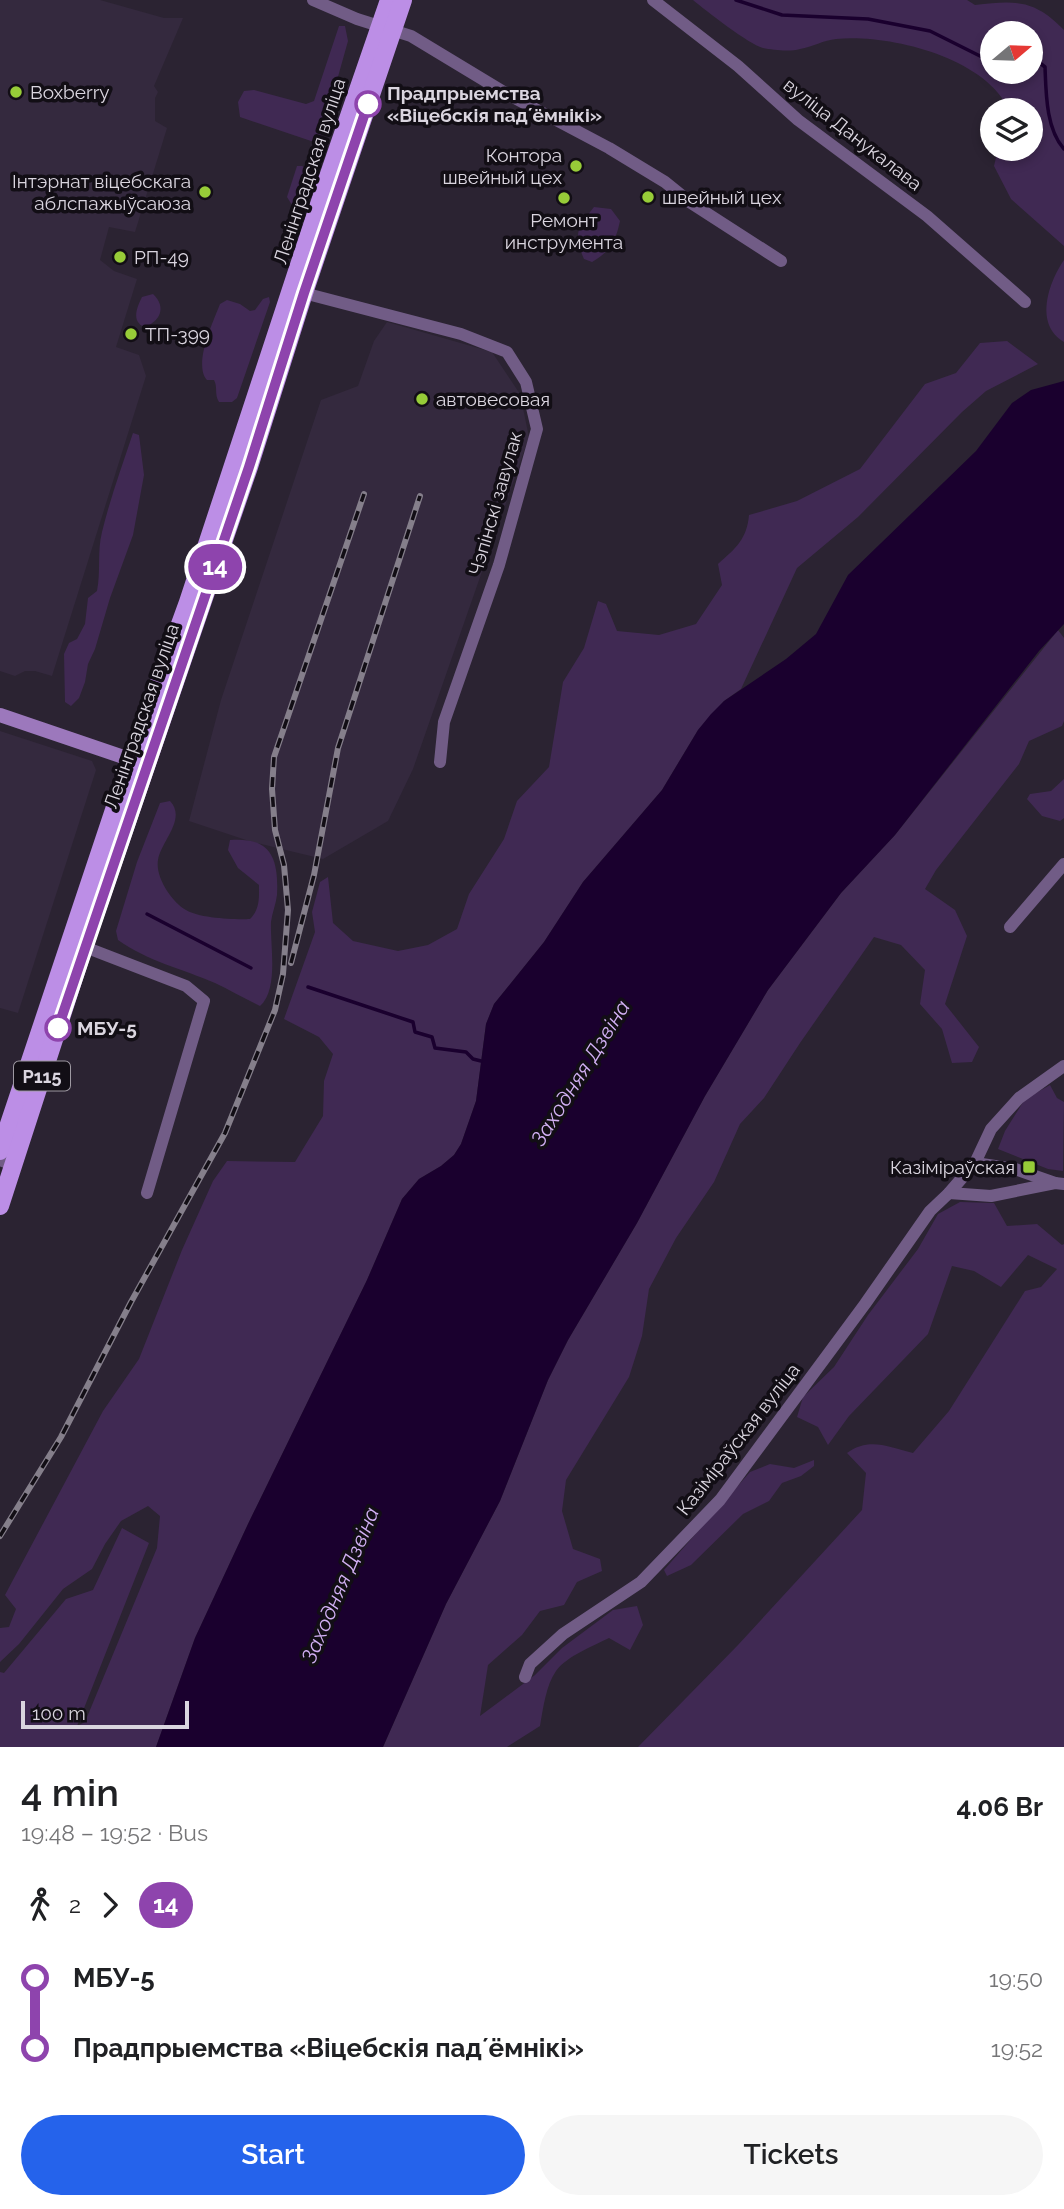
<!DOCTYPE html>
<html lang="en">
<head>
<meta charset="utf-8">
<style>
	:root { --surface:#fff; --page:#f6f6f6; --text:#202124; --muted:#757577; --accent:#2563eb }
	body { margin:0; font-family:Raleway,sans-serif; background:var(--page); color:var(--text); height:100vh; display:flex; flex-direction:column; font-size:26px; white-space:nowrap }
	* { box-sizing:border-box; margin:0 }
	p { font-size:23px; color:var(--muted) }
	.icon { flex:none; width:38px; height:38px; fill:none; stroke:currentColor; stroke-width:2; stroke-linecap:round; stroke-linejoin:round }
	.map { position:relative; height:1747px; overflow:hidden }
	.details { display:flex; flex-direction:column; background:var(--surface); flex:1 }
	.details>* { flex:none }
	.badge { padding:0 14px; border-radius:23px; font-size:24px; line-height:46px }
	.needle { width:46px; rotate:71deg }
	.buttons { position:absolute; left:980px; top:21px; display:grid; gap:14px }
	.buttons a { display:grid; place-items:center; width:63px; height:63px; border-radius:50%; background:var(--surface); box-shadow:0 4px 10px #0003; font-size:35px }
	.scale { position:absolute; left:21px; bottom:18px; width:168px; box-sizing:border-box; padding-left:7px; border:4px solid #dad5df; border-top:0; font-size:19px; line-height:24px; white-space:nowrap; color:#dad5df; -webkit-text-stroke:5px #120e15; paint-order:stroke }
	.map>.badge { position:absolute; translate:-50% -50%; box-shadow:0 0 0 4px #fff }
	.legs { display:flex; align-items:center; gap:10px; height:77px; padding:0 21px; font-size:23px }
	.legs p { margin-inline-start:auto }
	.overview { display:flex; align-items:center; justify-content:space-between; height:119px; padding:0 21px }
	h1 { font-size:38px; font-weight:600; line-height:52px }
	.primary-button { display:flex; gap:14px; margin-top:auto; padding:14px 21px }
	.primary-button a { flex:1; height:80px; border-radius:42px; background:var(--accent); color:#fff; font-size:28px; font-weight:600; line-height:80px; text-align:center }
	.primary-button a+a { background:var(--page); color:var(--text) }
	ul { padding:0 21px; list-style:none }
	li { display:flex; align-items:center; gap:24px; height:70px; font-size:26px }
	li i { display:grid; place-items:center; width:10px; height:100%; margin:0 9px; background:currentColor }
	li i::after { content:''; width:18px; height:18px; margin:-9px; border:5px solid; border-radius:50%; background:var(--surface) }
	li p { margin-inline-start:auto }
	li:first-child i { background:linear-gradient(#0000 50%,currentColor 0) }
	li:last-child i { background:linear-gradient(currentColor 50%,#0000 0) }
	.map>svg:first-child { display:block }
	.built { fill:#34293e }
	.green { fill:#402953; fill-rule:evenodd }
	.water { fill:#1a002e }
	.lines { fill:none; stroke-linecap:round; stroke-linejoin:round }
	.stream { stroke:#1a002e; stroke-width:3.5 }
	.minor { stroke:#715c86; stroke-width:12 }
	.secondary { stroke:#9c78bc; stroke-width:14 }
	.primary { stroke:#bc8ee6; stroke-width:18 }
	.rail-casing { stroke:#857f8b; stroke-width:6 }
	.rail { stroke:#120e15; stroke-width:3.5; stroke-dasharray:10; stroke-linecap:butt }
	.line-1-casing { stroke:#fff; stroke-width:16 }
	.line-1 { stroke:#8e44ad; stroke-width:10 }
	.poi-dot { fill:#97cc38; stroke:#120e15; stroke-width:2.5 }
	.stop-1-dot { fill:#fff; stroke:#8e44ad; stroke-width:3.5 }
	.labels { text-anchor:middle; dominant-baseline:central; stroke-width:7; stroke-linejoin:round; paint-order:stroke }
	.shield { fill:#120e15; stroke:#9e99a2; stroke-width:2 }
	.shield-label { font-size:18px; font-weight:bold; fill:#dad5df }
	.poi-label { font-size:19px; fill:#dad5df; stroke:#120e15; text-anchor:start }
	.stop-label { font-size:19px; font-weight:bold; fill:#dad5df; stroke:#120e15; text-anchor:start }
	.street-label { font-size:19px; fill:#dad5df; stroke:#120e15 }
	.water-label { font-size:21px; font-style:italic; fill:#d2b0f4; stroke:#120e15 }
</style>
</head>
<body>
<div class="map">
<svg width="1064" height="1747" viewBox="0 0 1064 1747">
	<rect width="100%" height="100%" fill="#2b2332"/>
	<g class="built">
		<polygon points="0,0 100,0 164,18 183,18 154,86 158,92 155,98 155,121 167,128 135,232 109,227 100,260 114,271 137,279 116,347 139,355 146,376 52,676 35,671 25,671 15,676 0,671"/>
		<polygon points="387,322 492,352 520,394 529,437 413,769 388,821 323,859 249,841 189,821 221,700 321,400 358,386 374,341"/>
		<polygon points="0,731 92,761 96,770 18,1013 0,1008"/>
	</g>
	<g class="green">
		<path d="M 693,0 L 967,0 L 975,5 C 1017,0 1035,0 1064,30 L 1064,246 L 1011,199 L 994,166 L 998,149 L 1031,149 L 1031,110 L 1009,110 C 985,57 889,34 836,39 C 824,40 812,47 800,49 C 790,52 773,50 763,48 C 750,45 705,10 693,0 ZM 992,33 L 1031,33 L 1031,72 L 992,72 Z"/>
		<polygon points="339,26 345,26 348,41 322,134 314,142 240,117 238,102 244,91 254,90 306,104 314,101"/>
		<polygon points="297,166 302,166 312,171 301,203 292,205 287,197"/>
		<path d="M 594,207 L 611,209 L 620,221 C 616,240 610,252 592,262 L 584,259 C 573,234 577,228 594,207 Z"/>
		<path d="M 1064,260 L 1064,342 C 1034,325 1048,283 1064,260 Z"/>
		<path d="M 153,294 C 167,307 160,322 144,327 C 131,321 137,307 142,297 Z"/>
		<path d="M 269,297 L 270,302 L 237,398 L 232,402 L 219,402 C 214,394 218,387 214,380 L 207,380 C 193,365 213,322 220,304 L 227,300 L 240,304 L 250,311 L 255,310 L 263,299 Z"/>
		<path d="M 1007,341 L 1038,364 L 986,391 L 962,412 L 858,517 L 797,568 L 741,689 L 724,701 L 698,730 L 662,790 L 583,882 L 544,942 L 494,1004 L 486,1024 L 476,1101 L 461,1144 L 454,1155 L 441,1166 L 419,1179 L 402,1199 L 367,1280 L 248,1524 L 195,1638 L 156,1747 L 0,1747 L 0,1672 L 4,1673 L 66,1599 L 93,1590 L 122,1528 L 149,1543 L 77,1726 L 85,1722 L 157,1548 L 160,1516 L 148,1506 L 121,1521 L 105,1544 L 92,1569 L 63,1589 L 19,1644 L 0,1662 L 0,1628 L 9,1627 L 16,1609 L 5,1595 L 103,1411 L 139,1359 L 182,1250 L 213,1181 L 227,1161 L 295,1162 L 323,1116 L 324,1081 L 333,1054 L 319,1037 L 284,1019 L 315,932 L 312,912 L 320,882 L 328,877 L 333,923 L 353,941 L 398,951 L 428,945 L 457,929 L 469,894 L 504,839 L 517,801 L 549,767 L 563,682 L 584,648 L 598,601 L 606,604 L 617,631 L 659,635 L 696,624 L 722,585 L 718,564 C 736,548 747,539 749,515 L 797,501 L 860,469 L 925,384 L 956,373 L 980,343 Z"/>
		<path d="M 133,433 L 139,435 L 144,475 L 133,535 L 110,598 L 95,649 L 88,664 L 85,682 L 79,698 L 71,706 L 65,702 L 64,654 L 69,643 L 77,639 L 85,624 L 88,598 L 97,591 C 101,571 97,552 102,532 C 110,499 122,466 133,433 Z"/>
		<path d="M 1058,630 L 1064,638 L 1064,721 L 1062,726 L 1029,741 L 1019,764 L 936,870 L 925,889 L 955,910 L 967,936 L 945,1004 L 979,1047 L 972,1062 L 952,1063 L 942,1029 L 920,1004 L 925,970 L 901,945 L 874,937 L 800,1043 L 764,1098 L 740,1124 L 714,1182 L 676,1238 L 649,1289 L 642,1336 L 629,1377 L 566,1480 L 562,1511 L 573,1549 L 600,1559 L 602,1571 L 577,1582 L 564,1605 L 540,1611 L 522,1635 L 488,1665 L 480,1716 L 535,1675 L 562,1648 L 613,1610 L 637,1606 L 643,1625 L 630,1650 L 609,1638 C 593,1646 567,1656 556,1671 C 546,1685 543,1709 540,1726 L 507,1747 L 383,1747 L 446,1604 L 500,1501 L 548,1380 L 568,1340 L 637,1223 L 705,1096 L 768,990 L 841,893 L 895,835 Z"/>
		<polygon points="1064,779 1064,818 1060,821 1042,816 1027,799 1030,794 1051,791"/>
		<path d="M 170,801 C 187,819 161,841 158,860 C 155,877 172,902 186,910 C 198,918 236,920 250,919 C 260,909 259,898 259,885 L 238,868 L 228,850 L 230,840 C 270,837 279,857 277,895 C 276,904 272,913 271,922 C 270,945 279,989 260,1006 C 245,999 230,990 215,983 C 183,969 147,961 118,940 L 116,931 L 137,862 L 160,803 Z"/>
		<polygon points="1050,1085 1057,1098 1064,1102 1063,1171 1048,1169 998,1149 1005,1131 1025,1099"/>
		<path d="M 960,1202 L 994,1203 L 1007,1226 L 1037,1224 L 1062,1245 L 1064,1244 L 1064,1747 L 638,1747 L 738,1645 L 862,1510 L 866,1473 L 847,1453 C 870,1437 887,1447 913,1453 L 949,1411 L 1025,1291 L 1041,1287 L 1057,1269 L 1028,1255 L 1001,1287 L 974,1271 L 952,1266 L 928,1334 L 849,1416 L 828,1445 L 818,1427 L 797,1417 L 803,1397 L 834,1367 L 868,1315 L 918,1249 L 938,1214 Z"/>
		<polygon points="814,1460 814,1466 801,1476 782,1483 769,1501 743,1514 691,1565 667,1576 664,1570 750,1472 770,1464 794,1468"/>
	</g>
	<polygon class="water" points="1064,381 1064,624 1039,651 895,835 841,893 768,990 705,1096 637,1223 568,1340 548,1380 500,1501 446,1604 383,1747 156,1747 195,1638 248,1524 367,1280 402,1199 419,1179 441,1166 454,1155 461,1144 476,1101 486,1024 494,1004 544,942 583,882 662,790 698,730 711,714 724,701 786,659 816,634 848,575 976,451 1012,403 1031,390"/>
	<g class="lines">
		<g class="stream">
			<polyline points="736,0 782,15 868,19 930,31 982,57 992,55"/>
			<path d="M 1031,56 L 1045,67 C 1046,93 1046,129 1064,149"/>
			<polyline points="147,914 251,968"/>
			<polyline points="308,987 413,1022 415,1032 432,1037 435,1048 466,1052 473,1059 481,1061"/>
		</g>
		<g class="minor">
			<polyline points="313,0 357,19 411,36 507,94 609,148 665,182 691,203 781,261"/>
			<polyline points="653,0 738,66 798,120 927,216 1025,302"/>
			<polyline points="296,291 461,334 507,352 526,382 537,429 499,565 444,722 440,762"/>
			<polyline points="1010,927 1064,864"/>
			<polyline points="77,944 186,986 204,1001 147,1193"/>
			<polyline points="0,1160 13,1165"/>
			<polyline points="975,1163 1015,1169 1055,1183"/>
			<polyline points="949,1193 991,1196 1055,1183 1064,1184"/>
			<polyline points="525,1677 530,1664 563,1634 641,1582 720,1500 865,1304 930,1211 949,1193 975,1163 991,1129 1019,1098 1064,1066"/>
		</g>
		<polyline class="secondary" points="0,715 138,762"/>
		<g class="primary">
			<polyline points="0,1151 131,759 188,602 329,174 389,0"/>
			<polyline points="0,1206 84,947 249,467 304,293 403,0"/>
		</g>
		<defs>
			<g id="rail">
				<polyline points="291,963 314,875 338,748 420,496"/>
				<polyline points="0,1536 61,1437 131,1302 225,1133 275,1010 283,974 288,910 284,865 275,830 272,789 274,757 364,494"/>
			</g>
		</defs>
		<use href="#rail" class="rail-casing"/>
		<use href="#rail" class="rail"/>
	</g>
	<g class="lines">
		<defs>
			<polyline id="line-1" points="58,1028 249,467 304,293 368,104"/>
		</defs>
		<use href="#line-1" class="line-1-casing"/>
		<use href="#line-1" class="line-1"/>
	</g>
	<g class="poi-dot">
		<circle cx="16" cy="92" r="7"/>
		<circle cx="576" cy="166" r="7"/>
		<circle cx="205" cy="192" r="7"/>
		<circle cx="648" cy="197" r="7"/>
		<circle cx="564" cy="198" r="7"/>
		<circle cx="120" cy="257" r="7"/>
		<circle cx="131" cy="334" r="7"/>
		<circle cx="422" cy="399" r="7"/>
		<rect x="1022" y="1160" width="14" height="14" rx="3.5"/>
	</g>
	<g class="stop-1-dot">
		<circle cx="368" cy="104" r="12"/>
		<circle cx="58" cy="1028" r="12"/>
	</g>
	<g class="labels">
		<rect class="shield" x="14" y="1061.5" width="56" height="29" rx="5"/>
		<g class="shield-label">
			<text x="42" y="1076">Р115</text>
		</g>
		<g class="poi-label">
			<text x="30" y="92">Boxberry</text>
			<text x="562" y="155" text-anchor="end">Контора<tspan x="562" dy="22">швейный цех</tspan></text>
			<text x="191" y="181" text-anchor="end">Інтэрнат віцебскага<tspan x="191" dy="22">аблспажыўсаюза</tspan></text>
			<text x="662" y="197">швейный цех</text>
			<text x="564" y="220" text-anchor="middle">Ремонт<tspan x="564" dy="22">инструмента</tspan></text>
			<text x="134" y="257">РП-49</text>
			<text x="145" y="334">ТП-399</text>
			<text x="436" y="399">автовесовая</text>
			<text x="1015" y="1167" text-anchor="end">Казіміраўская</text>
		</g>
		<g class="stop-label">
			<text x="387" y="93">Прадпрыемства<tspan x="387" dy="22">«Віцебскія падʼёмнікі»</tspan></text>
			<text x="77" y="1028">МБУ-5</text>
		</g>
		<g class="street-label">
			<text transform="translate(853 134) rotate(38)">вуліца Данукалава</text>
			<text transform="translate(309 171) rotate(-72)">Ленінградская вуліца</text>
			<text transform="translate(495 503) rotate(-74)">Чэпінскі завулак</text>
			<text transform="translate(141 716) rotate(-71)">Ленінградская вуліца</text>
			<text transform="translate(738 1439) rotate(-52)">Казіміраўская вуліца</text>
		</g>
		<g class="water-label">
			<text transform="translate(580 1073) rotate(-58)">Заходняя Дзвіна</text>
			<text transform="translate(340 1585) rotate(-67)">Заходняя Дзвіна</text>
		</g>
	</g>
</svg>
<div class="buttons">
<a><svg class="needle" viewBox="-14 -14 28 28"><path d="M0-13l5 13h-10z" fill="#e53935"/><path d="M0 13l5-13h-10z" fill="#757577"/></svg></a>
<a><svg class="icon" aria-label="layers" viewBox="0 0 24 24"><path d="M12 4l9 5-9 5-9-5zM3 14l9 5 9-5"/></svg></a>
</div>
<div class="scale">100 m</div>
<b class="badge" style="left:215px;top:567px;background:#8e44ad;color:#fff">14</b>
</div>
<section class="details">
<div class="overview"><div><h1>4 min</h1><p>19:48 – 19:52 · Bus</p></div><b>4.06 Br</b></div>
<div class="legs"><svg class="icon" aria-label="walk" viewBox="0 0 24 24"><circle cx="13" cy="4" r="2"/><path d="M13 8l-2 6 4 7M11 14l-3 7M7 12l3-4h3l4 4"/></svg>2<svg class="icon" aria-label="forward" viewBox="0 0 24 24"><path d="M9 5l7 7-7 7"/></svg><b class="badge" style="background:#8e44ad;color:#fff">14</b></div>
<ul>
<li><i style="color:#8e44ad"></i><b>МБУ-5</b><p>19:50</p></li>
<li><i style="color:#8e44ad"></i><b>Прадпрыемства «Віцебскія падʼёмнікі»</b><p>19:52</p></li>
</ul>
<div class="primary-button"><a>Start</a><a>Tickets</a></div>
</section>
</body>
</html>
